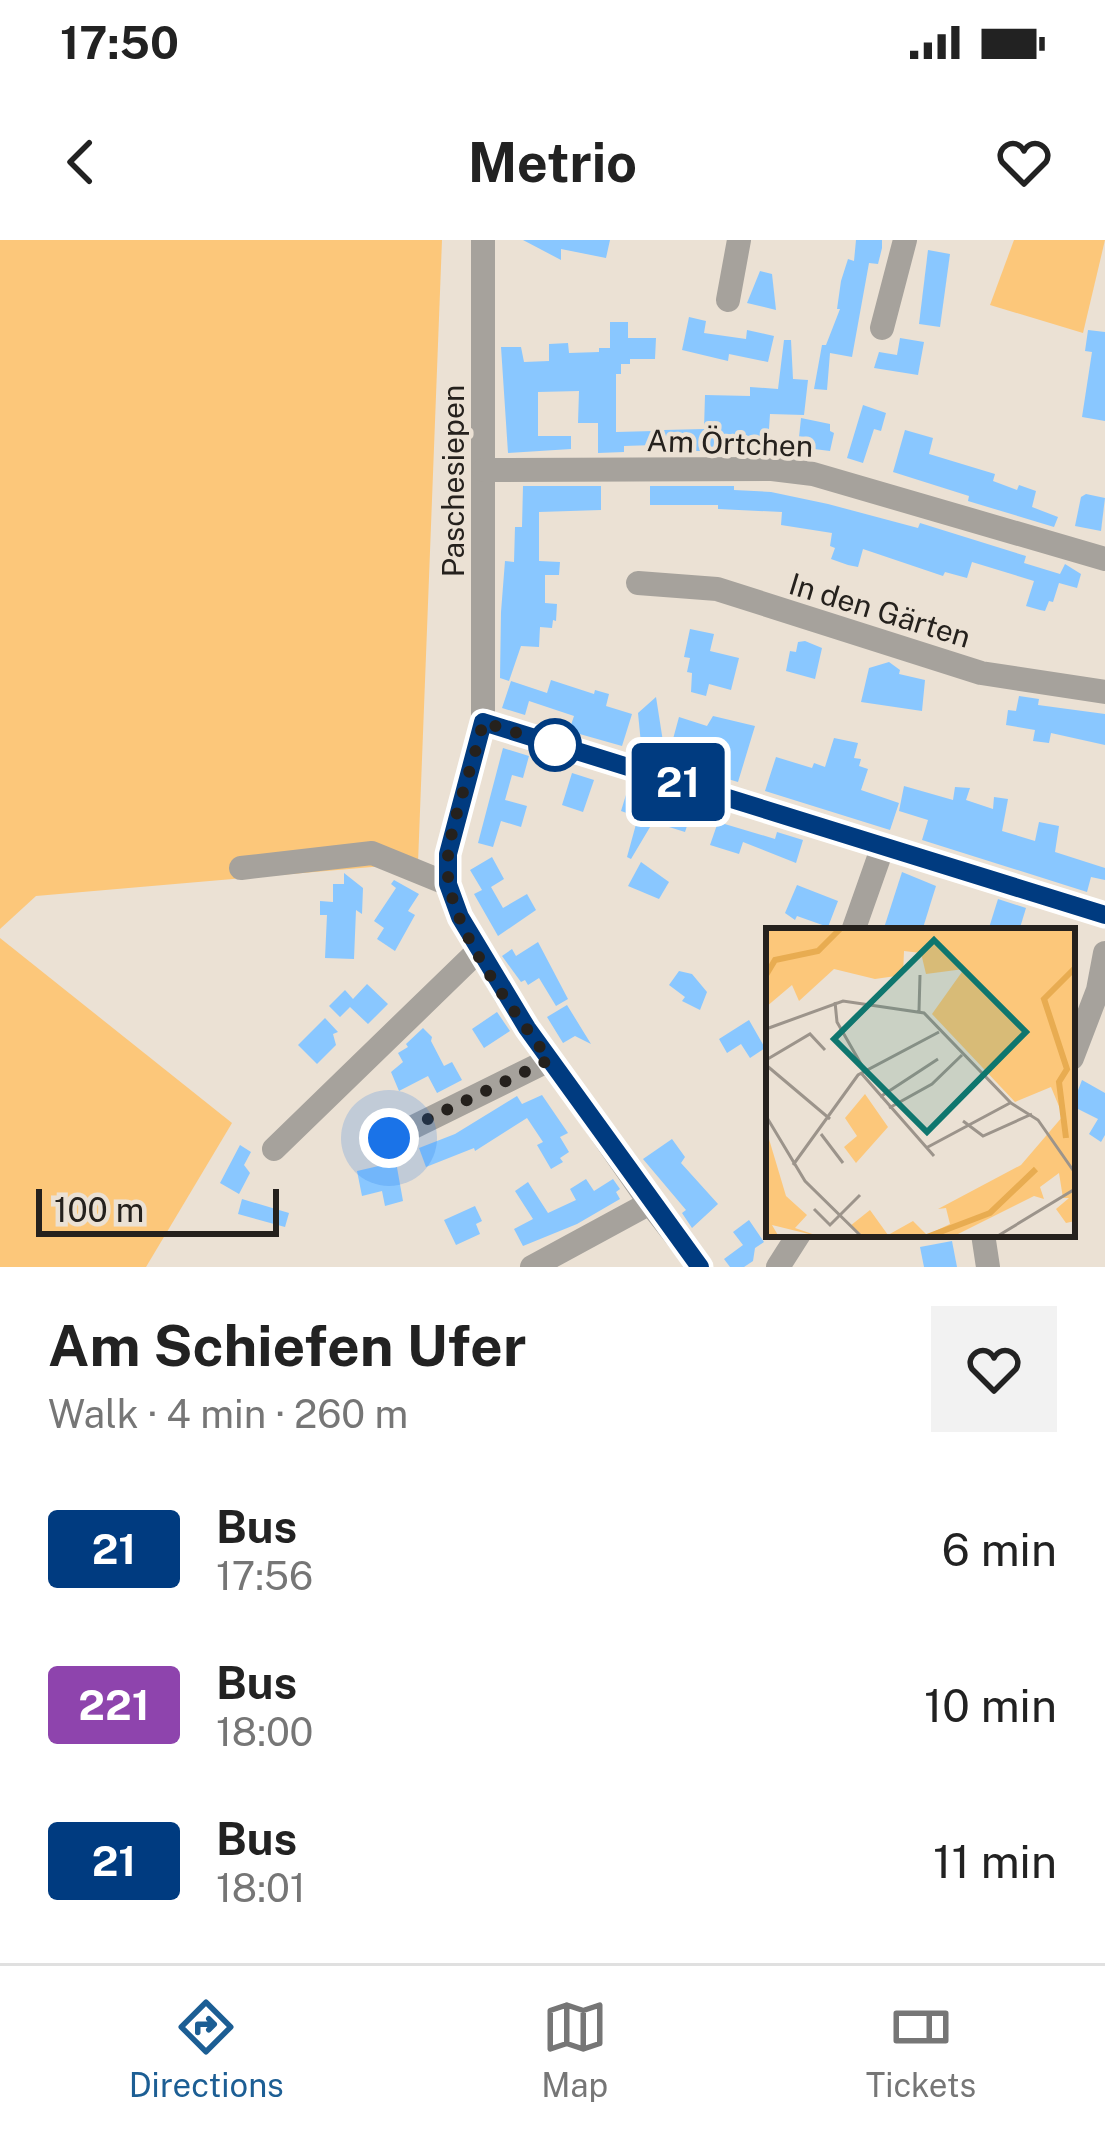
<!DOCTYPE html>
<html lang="en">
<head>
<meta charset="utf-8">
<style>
	:root { --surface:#fff; --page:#f2f2f2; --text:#222; --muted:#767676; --line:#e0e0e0; --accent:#1c5e94 }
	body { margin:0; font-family:"Public Sans",sans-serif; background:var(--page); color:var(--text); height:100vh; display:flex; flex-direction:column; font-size:45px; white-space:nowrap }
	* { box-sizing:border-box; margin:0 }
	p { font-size:39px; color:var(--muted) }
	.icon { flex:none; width:66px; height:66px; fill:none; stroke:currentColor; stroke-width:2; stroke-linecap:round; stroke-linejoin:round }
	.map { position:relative; height:1027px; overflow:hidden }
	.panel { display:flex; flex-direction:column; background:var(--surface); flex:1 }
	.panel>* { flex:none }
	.badge { padding:0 24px; border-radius:9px; font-size:42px; line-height:78px }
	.scale { position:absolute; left:36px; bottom:30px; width:243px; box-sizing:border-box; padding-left:12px; border:6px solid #25211d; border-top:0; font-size:33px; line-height:42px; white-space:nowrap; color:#25211d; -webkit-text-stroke:9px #ebe1d4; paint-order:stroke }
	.you { position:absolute; width:60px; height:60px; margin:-30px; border:9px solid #fff; border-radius:50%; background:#1a73e8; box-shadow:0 0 0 18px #1a73e833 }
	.map>.badge { position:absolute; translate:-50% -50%; box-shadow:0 0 0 6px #fff }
	.round { display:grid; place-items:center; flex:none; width:126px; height:126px; border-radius:0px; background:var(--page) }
	.overview { display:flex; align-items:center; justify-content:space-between; height:204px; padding:0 48px }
	h1 { font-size:57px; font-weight:700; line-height:90px }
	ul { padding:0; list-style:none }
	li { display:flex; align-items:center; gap:36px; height:156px; padding:0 48px }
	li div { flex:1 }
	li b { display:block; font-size:45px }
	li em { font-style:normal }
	li .badge { min-width:132px; font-weight:700; text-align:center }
	.status { display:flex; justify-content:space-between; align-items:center; height:84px; padding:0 60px; background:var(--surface); direction:ltr }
	.status svg { height:33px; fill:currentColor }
	header { display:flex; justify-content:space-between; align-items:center; height:156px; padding:0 48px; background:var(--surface); font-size:54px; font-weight:700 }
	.tabs { display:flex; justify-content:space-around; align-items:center; height:168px; border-top:3px solid var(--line); background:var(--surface); font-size:33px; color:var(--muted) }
	.tabs a { display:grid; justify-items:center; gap:6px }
	.tabs .selected { color:var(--accent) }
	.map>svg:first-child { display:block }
	.green { fill:#fcc77a }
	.building { fill:#89c7ff }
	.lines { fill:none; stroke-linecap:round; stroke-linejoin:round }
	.minor { stroke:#a6a29c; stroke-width:24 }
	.line-casing { stroke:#fff; stroke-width:27 }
	.line { stroke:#003b80; stroke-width:18 }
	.walk { stroke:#25211d; stroke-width:12; stroke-dasharray:0 21.6 }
	.stop-dot { fill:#fff; stroke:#003b80; stroke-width:6 }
	.labels { text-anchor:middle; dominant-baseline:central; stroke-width:9; stroke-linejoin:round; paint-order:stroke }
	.street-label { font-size:30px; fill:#25211d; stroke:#ebe1d4 }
	.inset-river { fill:none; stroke:#e8ac51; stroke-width:6 }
	.inset-road { fill:none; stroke:#9c948b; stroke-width:3 }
	.view { fill:#0f766e; fill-opacity:0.15; stroke:#0f766e; stroke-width:6 }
	.inset-edge { fill:none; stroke:#25211d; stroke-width:6 }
</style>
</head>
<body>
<div class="status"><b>17:50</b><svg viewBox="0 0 49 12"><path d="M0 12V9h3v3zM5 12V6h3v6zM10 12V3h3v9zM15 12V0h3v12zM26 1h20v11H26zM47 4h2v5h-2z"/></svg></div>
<header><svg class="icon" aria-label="back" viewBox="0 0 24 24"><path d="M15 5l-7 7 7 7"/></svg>Metrio<svg class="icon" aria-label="heart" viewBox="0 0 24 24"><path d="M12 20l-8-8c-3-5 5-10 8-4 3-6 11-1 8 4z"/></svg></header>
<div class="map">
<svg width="1105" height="1027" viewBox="0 0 1105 1027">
	<rect width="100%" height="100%" fill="#ebe1d4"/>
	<g class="green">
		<polygon points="0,0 442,0 418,623 36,656 0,689"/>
		<polygon points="1014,0 1105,0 1083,93 990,65"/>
		<polygon points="0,698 232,883 146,1027 0,1027"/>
	</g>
	<g class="building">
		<polygon points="523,0 610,0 606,18 561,9 561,20"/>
		<polygon points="856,0 882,0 882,8 878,24 869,23 852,117 830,113 827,150 814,149 822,105 826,105 840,69 837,69 841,41 848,19 854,21"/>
		<polygon points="928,10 950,14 940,87 919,84"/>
		<polygon points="760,31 772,34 776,70 747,63"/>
		<polygon points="689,77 706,81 704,93 746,99 747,90 774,96 768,122 729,114 728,121 682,110"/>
		<polygon points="610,82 628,82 628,98 656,98 655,119 630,119 630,124 621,124 621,134 616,134 616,192 654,191 654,205 624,206 624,212 598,213 598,183 578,183 579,151 538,152 538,196 571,196 571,209 508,213 501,107 521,107 524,122 549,121 549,104 568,103 569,113 599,112 599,108 610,108"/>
		<polygon points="1088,90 1105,92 1105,181 1082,177 1092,112 1085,111"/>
		<polygon points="900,98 924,102 918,135 874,128 879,112 897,115"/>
		<polygon points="784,100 791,100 793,139 808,140 804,175 770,174 768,203 740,202 740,206 730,206 730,211 660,211 664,190 704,189 705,155 750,156 750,147 778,149"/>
		<polygon points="863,165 886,173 881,191 874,189 863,223 847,218"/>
		<polygon points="801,178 830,184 830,191 834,193 830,211 798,207"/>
		<polygon points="905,190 933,198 929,214 995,234 993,241 1017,250 1019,245 1036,251 1032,267 1058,277 1054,287 968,261 969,256 893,232"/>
		<polygon points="523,246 601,246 601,270 539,272 539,321 560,322 559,335 545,335 545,363 557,364 556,381 553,380 552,388 540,387 539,407 521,406 509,441 500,438 501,372 505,321 514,322 515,287 522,287"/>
		<polygon points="650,246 734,246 734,250 771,252 828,264 918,288 920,283 1026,316 1024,323 1060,334 1065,324 1081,334 1077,348 1059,343 1053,362 1049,361 1045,371 1040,370 1026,366 1034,341 972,322 967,338 945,332 943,336 863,309 858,327 848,325 831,319 835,308 830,306 832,293 781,285 782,272 718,269 718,265 650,265"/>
		<polygon points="1086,254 1105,258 1101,291 1075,286 1081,257"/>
		<polygon points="690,389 714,394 710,411 739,418 731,450 709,444 706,456 691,452 692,433 687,432 690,418 684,417"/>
		<polygon points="805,401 822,408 815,439 786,431 790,411 796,412 798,402"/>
		<polygon points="889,422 900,430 899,434 925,440 922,471 861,462 869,428"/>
		<polygon points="551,440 594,454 595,450 609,454 606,466 632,474 622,506 569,491 574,476 529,461 525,475 502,468 511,441 547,453"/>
		<polygon points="1019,456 1039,459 1038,465 1105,474 1105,505 1051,493 1049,503 1033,501 1035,490 1006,485 1008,470 1016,471"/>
		<polygon points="656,457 666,521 642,514 638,473"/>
		<polygon points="713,476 755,486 738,542 667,521 679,477 707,486"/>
		<polygon points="834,498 858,503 854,518 861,519 859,526 868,529 861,550 899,563 890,590 765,551 776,517 812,528 814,523 825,527"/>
		<polygon points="503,508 529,516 523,538 512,535 505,560 527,566 521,587 501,581 493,607 478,603"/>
		<polygon points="572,533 594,540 583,572 562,565"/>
		<polygon points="629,545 648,550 646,558 673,567 675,559 694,565 685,592 653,582 631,619 627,617 638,577 621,571"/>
		<polygon points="904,546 953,560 955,547 970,548 966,560 993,569 994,557 1008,559 1002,591 1035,601 1039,582 1059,586 1055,612 1105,628 1105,640 1091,637 1087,652 922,600 928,580 899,571"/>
		<polygon points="718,582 775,599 777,592 803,600 796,623 743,602 739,614 710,605"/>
		<polygon points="492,617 504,639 491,647 503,668 527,654 536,670 498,696 474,654 482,650 470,630"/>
		<polygon points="641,622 669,642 659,659 628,646"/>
		<polygon points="902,632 936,646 922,691 883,691"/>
		<polygon points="344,633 363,648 362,674 356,670 354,719 325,718 327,675 320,675 320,661 333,662 333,644 344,644"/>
		<polygon points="394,640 419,654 408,671 415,675 395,711 377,699 384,688 374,681 396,648 391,644"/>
		<polygon points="797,645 838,661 828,687 797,676 795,680 785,673"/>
		<polygon points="998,659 1026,668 1019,691 988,691"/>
		<polygon points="538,702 568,759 556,766 539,738 528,745 525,740 521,742 502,716 512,709 516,716"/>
		<polygon points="679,731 692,734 707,752 700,770 682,761 685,757 669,745"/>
		<polygon points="367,744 388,764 368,784 350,767 340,777 329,766 345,750 353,759"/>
		<polygon points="567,765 591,804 575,796 563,803 547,777"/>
		<polygon points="497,772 510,791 484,808 472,789"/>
		<polygon points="325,778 338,792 333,794 336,805 317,824 298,805"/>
		<polygon points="749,780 765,808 750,818 741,804 727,813 719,799"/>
		<polygon points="423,788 432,797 431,801 444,826 452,822 462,840 437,853 428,836 399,851 391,832 403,822 398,813 408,807 406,804"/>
		<polygon points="1082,840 1105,853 1105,895 1101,902 1089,894 1098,879 1072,866"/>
		<polygon points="542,855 568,893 560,897 569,912 560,918 563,922 551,929 537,905 543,902 527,878 475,911 474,908 426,927 419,908 455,894 517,856 522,864"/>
		<polygon points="672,899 685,917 681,923 718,964 692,988 682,973 686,970 643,919"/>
		<polygon points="240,905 251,912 244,925 250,933 239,954 220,943"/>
		<polygon points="396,922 403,961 385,966 382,951 362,956 357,931"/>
		<polygon points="586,939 594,951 613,939 620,949 616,952 620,959 577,984 523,1006 514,989 533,979 515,951 528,942 548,973 576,960 570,949"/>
		<polygon points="242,959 289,973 285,987 238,974"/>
		<polygon points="475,966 482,981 476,984 480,994 456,1005 444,980"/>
		<polygon points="749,980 764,1002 755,1008 753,1021 744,1027 730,1027 724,1019 743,1005 733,992"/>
		<polygon points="952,1001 957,1027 924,1027 920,1007"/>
	</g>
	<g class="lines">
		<g class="minor">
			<polyline points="483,0 483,482 448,614 448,644 460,677 506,756 650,963 700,1027"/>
			<polyline points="728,60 739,0"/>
			<polyline points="882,88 905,0"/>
			<polyline points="484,230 772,229 813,234 1105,319"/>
			<polyline points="638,343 717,349 981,433 1105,452"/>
			<polyline points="483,482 1105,675"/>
			<polyline points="241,628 372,613 448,644"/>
			<polyline points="853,691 883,606"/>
			<polyline points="1072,818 1098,750 1105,713"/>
			<polyline points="389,899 549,820"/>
			<polyline points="274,909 478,711"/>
			<polyline points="983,994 988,1027"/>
			<polyline points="532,1027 650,963"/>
			<polyline points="778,1027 799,994"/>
		</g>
	</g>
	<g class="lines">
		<defs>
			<polyline id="line" points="700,1027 527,788 460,677 448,644 448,614 483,482 1105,675"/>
		</defs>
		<use href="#line" class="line-casing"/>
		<use href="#line" class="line"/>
		<path class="walk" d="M 389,898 L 549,820 C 514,769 440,680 448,616 C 452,578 474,523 483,482 L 555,505"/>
	</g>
	<circle class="stop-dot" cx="555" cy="505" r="24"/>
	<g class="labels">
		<g class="street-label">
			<text transform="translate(730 203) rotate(2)">Am Örtchen</text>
			<text transform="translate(453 241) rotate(-90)">Paschesiepen</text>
			<text transform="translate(880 370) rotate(17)">In den Gärten</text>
		</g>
	</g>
	<g transform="translate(766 688)">
		<rect width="309" height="309" fill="#ebe1d4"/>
		<path d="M 0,0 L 309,0 L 309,293 L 300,295 L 290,281 L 303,270 L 297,270 L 293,245 L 274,259 L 278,271 L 268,268 L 186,309 L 96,309 L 84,298 L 104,282 L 122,307 L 147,293 L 161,307 L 184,296 L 180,280 L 172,281 L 255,237 L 297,188 L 285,159 L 249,174 L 166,86 L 198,41 L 160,46 L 155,25 L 138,23 L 137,47 L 109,51 L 68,41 L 33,73 L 26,57 L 0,79 ZM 99,166 L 122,199 L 90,235 L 78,219 L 91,208 L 79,190 ZM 0,201 L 20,268 L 41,287 L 29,300 L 55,309 L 6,297 L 13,309 L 0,309 Z" fill="#fcc77a"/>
		<path class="inset-river" d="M 0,47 L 9,32 L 52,23 L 75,0M 300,210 L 293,154 L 301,141 L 278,71 L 309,40M 161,309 L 224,285 L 270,241"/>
		<path class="inset-road" d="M 69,74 L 71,94 L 99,143M 153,83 L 154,47M 0,101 L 77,73 L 158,85 L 245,175 L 272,192 L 309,245M 0,132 L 44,106 L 59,122M 0,137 L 64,191M 95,145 L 168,228M 114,169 L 172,131M 123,180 L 166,156 L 196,127M 0,188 L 39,253 L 96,309M 197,193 L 217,208 L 266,186M 55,206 L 77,235M 160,220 L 244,175M 27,237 L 92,147 L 173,104M 48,281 L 64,297 L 94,267M 230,309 L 309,261"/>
		<path class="view" d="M 168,12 L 260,104 L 161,204 L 68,111 Z"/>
		<rect width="309" height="309" class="inset-edge"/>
	</g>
</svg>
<div class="scale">100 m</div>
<div class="you" style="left:389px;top:898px"></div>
<b class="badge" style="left:678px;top:542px;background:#003b80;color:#fff">21</b>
</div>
<section class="panel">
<div class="overview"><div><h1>Am Schiefen Ufer</h1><p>Walk · 4 min · 260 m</p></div><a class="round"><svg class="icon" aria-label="heart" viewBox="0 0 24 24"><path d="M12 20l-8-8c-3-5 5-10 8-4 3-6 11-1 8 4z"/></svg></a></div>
<ul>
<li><span class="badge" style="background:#003b80;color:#fff">21</span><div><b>Bus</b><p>17:56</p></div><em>6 min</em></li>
<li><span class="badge" style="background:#8e44ad;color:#fff">221</span><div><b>Bus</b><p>18:00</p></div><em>10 min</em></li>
<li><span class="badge" style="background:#003b80;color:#fff">21</span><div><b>Bus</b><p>18:01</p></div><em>11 min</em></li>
</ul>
</section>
<nav class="tabs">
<a class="selected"><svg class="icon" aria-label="directions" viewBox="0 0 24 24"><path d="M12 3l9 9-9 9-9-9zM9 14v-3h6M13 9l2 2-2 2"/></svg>Directions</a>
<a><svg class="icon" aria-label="map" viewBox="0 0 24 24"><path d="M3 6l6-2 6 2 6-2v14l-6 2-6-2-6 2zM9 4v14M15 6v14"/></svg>Map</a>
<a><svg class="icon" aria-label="tickets" viewBox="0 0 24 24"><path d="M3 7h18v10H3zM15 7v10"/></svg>Tickets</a>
</nav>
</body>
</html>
